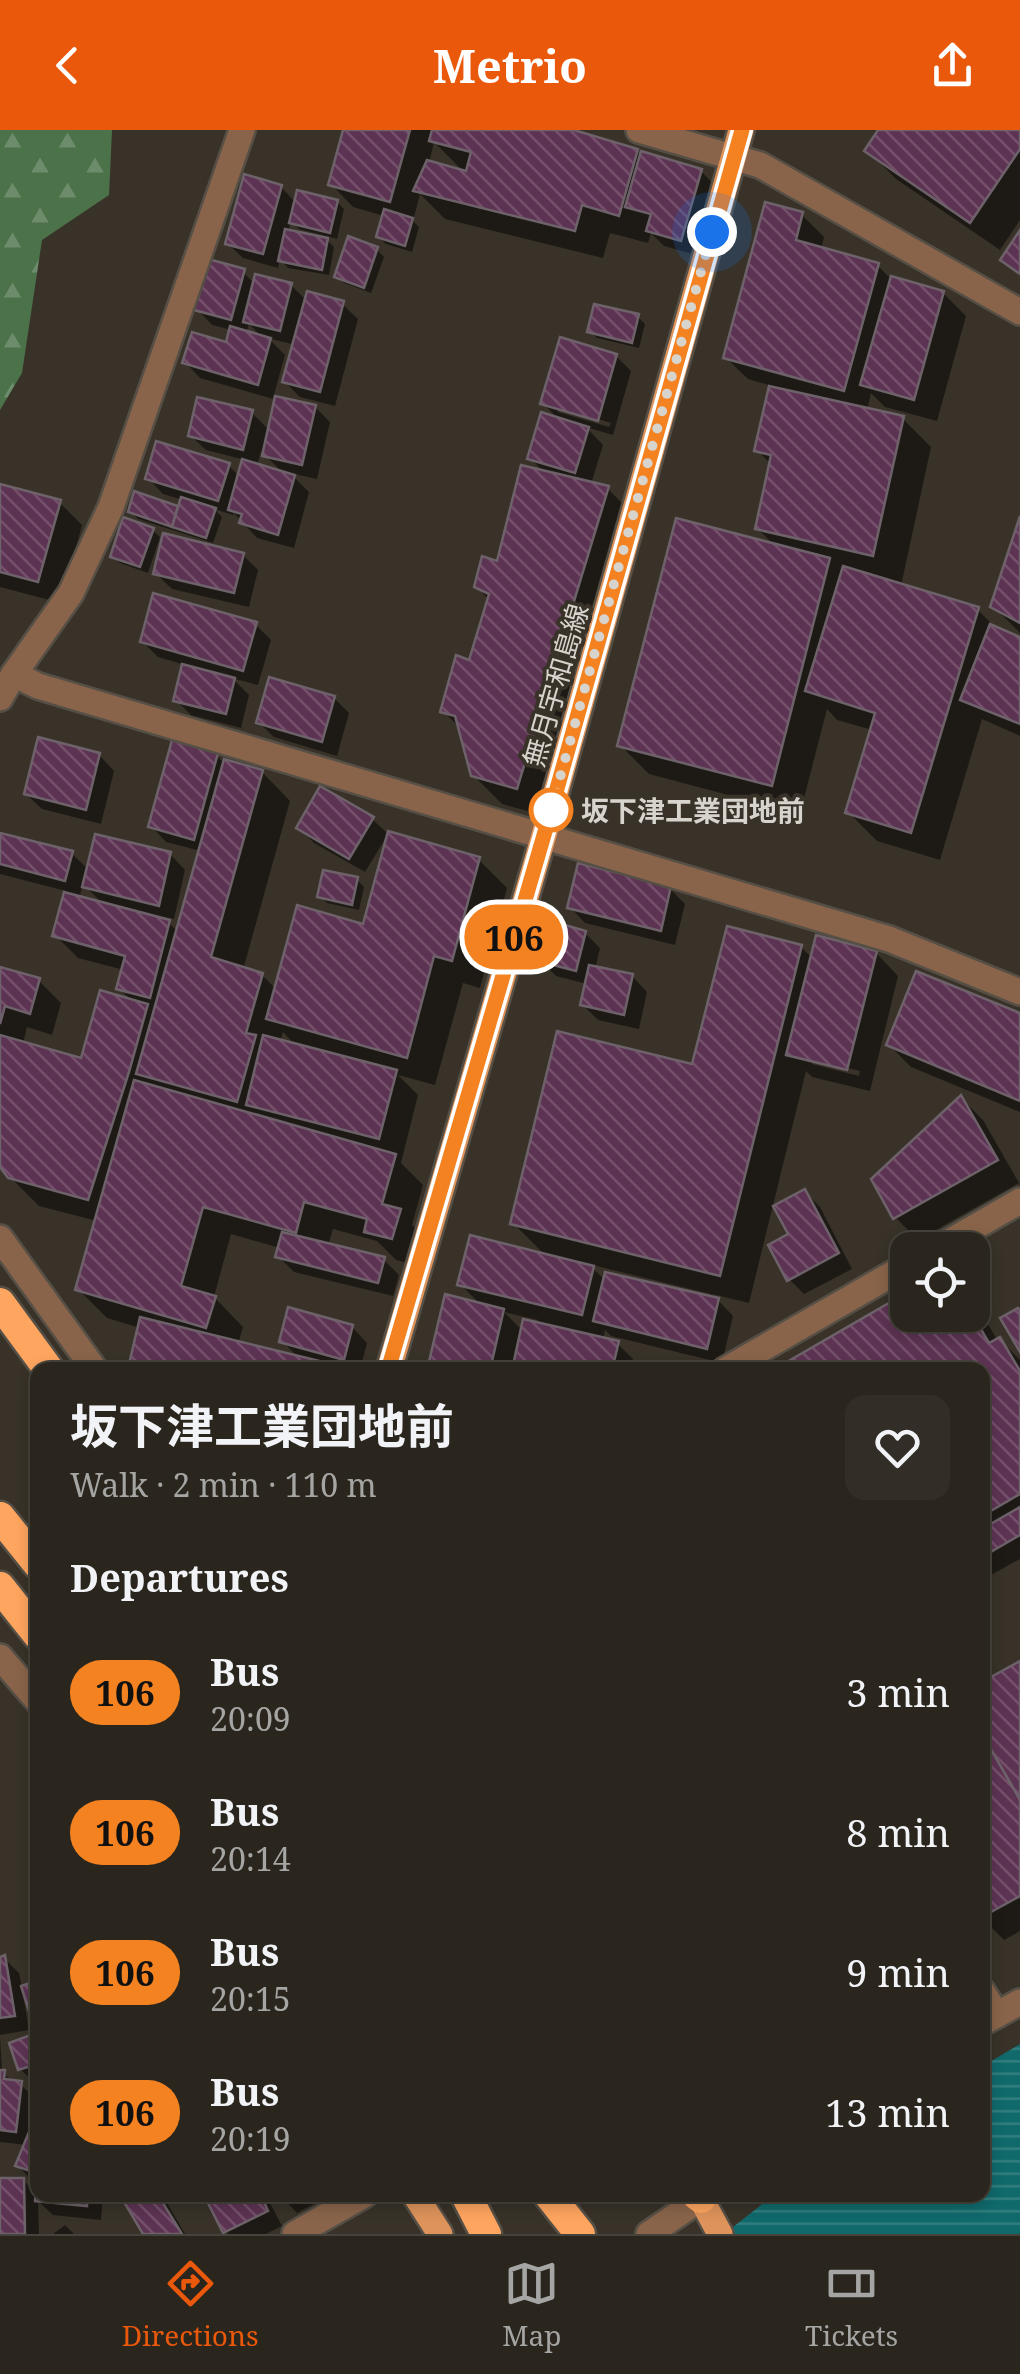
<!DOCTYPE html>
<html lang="en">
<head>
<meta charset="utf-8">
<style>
	:root { --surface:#2a261e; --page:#322e27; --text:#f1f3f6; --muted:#a5a5a4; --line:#46433c; --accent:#ea580c }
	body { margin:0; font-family:"Noto Serif","Noto Sans JP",serif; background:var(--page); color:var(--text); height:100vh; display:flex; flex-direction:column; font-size:38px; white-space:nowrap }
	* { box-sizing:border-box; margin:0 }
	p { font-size:32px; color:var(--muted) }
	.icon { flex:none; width:55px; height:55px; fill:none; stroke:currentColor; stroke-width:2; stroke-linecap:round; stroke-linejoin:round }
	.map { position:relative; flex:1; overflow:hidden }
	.drawer { position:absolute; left:30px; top:1232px; width:960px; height:840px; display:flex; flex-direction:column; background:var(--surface); border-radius:20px; box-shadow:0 5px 15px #0003,0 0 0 2px var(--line) }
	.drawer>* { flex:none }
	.badge { padding:0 20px; border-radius:32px; font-size:35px; line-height:65px }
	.fabs { position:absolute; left:890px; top:1102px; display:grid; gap:20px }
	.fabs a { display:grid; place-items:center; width:100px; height:100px; border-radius:20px; background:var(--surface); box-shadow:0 5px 15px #0003,0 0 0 2px var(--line); font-size:50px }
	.you { position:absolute; width:50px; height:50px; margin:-25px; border:8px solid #fff; border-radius:50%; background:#1a73e8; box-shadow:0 0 0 15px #1a73e833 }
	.map>.badge { position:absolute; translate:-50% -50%; box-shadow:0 0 0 5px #fff }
	h2 { padding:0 40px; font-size:38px; line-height:90px }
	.round { display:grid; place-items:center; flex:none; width:105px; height:105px; border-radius:20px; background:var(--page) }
	.headline { display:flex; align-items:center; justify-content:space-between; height:170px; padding:0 40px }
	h1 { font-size:48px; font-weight:700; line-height:75px }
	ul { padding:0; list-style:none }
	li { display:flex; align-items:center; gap:30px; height:140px; padding:0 40px }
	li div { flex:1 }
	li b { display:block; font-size:38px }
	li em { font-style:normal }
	li .badge { min-width:110px; font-weight:700; text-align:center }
	header { display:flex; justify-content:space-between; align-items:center; height:130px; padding:0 40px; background:var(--accent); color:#fff; font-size:45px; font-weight:700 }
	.dock { display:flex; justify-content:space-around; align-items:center; height:140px; border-top:2px solid var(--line); background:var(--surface); font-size:28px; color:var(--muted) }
	.dock a { display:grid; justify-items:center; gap:5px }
	.dock .on { color:var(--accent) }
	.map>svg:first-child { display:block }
	.forest { fill:url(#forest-firs) }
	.water { fill:url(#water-rules) }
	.shadow { fill:#0007; fill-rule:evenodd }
	.building { fill:url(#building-back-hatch); stroke:#6e626a; stroke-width:2.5 }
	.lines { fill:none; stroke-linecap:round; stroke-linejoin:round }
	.minor-casing { stroke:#554f46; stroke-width:30 }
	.major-casing { stroke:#554f46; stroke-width:30 }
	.highway-casing { stroke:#554f46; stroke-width:35 }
	.minor { stroke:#89644a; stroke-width:25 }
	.major { stroke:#dd935a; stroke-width:25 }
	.highway { stroke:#fea55f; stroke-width:30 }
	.line-casing { stroke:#fff; stroke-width:22 }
	.line { stroke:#f58220; stroke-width:15 }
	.walk { stroke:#d7d3cd; stroke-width:10; stroke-dasharray:0 18 }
	.stop-dot { fill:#fff; stroke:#f58220; stroke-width:5 }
	.labels { text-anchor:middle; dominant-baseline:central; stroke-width:8; stroke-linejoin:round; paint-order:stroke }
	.street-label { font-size:28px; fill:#d7d3cd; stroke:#383228 }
	.stop-label { font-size:28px; font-weight:bold; fill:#d7d3cd; stroke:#383228; text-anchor:start }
</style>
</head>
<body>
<header><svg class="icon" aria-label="back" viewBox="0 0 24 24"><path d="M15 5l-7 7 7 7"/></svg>Metrio<svg class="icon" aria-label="share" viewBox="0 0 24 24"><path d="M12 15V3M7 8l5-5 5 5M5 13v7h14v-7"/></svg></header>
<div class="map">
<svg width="1020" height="2104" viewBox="0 0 1020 2104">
	<defs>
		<pattern id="forest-firs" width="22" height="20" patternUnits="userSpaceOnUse" patternTransform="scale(2.5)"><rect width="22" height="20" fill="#4c724a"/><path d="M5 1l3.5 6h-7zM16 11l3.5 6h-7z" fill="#6d8c6b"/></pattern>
		<pattern id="water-rules" width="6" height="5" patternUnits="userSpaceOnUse" patternTransform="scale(2.5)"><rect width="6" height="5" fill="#10696b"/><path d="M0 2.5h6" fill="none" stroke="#327e7f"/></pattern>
		<pattern id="building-back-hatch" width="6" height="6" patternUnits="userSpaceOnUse" patternTransform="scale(2.5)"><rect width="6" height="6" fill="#5d3353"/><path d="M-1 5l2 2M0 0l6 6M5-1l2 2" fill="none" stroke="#74506b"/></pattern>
	</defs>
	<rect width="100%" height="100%" fill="#383228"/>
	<polygon class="forest" points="0,0 112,0 109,65 42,110 22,243 0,280"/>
	<polygon class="water" points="1020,1914 1020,2104 724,2104 774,2065 982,2065 983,1936"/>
	<g class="shadow">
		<path d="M 345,0 L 565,0 L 636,21 L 642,27 L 701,41 L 716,57 L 696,125 L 664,116 L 651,103 L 648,113 L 610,103 L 603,128 L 445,89 L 420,64 L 413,91 L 419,97 L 412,122 L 386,114 L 379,107 L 384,86 L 353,77 L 331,54 ZM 434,12 L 465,43 L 429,33 Z"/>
		<polygon points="881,0 1020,0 1020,90 1000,120 896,49 867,20"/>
		<polygon points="281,57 296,73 337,72 344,79 337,109 299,99 291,91 288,102 322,109 323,106 334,117 329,145 288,138 280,129 278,138 243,128 227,113"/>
		<polygon points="802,85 824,107 821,120 877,135 890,148 943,163 966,186 937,291 885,277 871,263 867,281 903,289 931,317 901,456 977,479 999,501 1020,509 1020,606 982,589 940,730 877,711 848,682 872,600 837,590 827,579 800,684 649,644 620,615 775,416 757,398 771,334 757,320 772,256 748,249 725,227"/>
		<polygon points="377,120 384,127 371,163 344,153 336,146"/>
		<path d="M 243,142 L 255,154 L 291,155 L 307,171 L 342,174 L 358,189 L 335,276 L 300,267 L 285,252 L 295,215 L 268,208 L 285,225 L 273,268 L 315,277 L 330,292 L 317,349 L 290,343 L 309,362 L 294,418 L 257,408 L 234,383 L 233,385 L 214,379 L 222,387 L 213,413 L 138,389 L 131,382 L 136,364 L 180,379 L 183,370 L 163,364 L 148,348 L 228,335 L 240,347 L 245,330 L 206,320 L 190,305 L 251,282 L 270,301 L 277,270 L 200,248 L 185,232 L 228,215 L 232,200 L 212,195 L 197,179 ZM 249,194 L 263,208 L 246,204 ZM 261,321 L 284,344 L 257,336 Z"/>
		<polygon points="638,187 645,194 639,218 597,208 590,201"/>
		<path d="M 616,226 L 631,241 L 613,305 L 586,297 L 603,315 L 591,354 L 607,358 L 636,387 L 546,686 L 502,674 L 473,645 L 461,599 L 443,581 L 470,534 L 489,470 L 477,457 L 499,434 L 545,343 L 530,328 L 560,291 L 543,273 ZM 558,277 L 611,293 L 609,297 L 558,282 Z"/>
		<polygon points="0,356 59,372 82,395 61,473 0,457"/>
		<polygon points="1020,394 1020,503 993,476"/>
		<polygon points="152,400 160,407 148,443 120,433 113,426"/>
		<polygon points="243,425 258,440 249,477 172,459 156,444"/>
		<polygon points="255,494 271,510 258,555 232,548 249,565 241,598 191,585 176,570 185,535 158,527 143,512"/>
		<polygon points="334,568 349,583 337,626 274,607 258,592"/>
		<polygon points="99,625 114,641 101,694 42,679 26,664"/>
		<path d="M 216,625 L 225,634 L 262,642 L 290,671 L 243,840 L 262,845 L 276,859 L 365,797 L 478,729 L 507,758 L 480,858 L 463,853 L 435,955 L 398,945 L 418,965 L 401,1033 L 423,1055 L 412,1095 L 428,1110 L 421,1136 L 396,1130 L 377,1111 L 333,1099 L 328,1116 L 383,1129 L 399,1145 L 393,1166 L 294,1142 L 278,1126 L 280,1118 L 231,1104 L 214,1167 L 243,1197 L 238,1214 L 300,1229 L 282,1211 L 352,1197 L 367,1213 L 360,1240 L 139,1240 L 140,1198 L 107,1188 L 78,1159 L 97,1091 L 39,1076 L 9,1046 L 0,1033 L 0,840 L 38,850 L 61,873 L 52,905 L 27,897 L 23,914 L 82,931 L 134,873 L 119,858 L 124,840 L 78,828 L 55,805 L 66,761 L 0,744 L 0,705 L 71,723 L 89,740 L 170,724 L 185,740 L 174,789 L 163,787 L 178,802 L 201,721 L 166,712 L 151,696 ZM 83,754 L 104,775 L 79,769 ZM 283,902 L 297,917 L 280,912 Z"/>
		<polygon points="372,689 388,704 365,742 314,713 299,697"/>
		<polygon points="356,749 364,757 359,780 327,773 320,766"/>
		<polygon points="670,759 685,774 675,815 585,793 570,777"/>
		<polygon points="585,803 600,818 595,839 632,846 647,862 639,899 598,890 583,875 587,854 556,846 540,830"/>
		<path d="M 801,817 L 813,829 L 876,823 L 898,846 L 870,961 L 812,947 L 806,941 L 749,1173 L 712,1164 L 733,1186 L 722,1233 L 611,1206 L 605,1200 L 603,1210 L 618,1214 L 633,1229 L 630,1240 L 429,1240 L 482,1176 L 460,1154 L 546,1126 L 513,1093 L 694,937 ZM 812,929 L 860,941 L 859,946 L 812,934 ZM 588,1134 L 711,1164 L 710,1169 L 606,1151 ZM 504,1182 L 538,1190 L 537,1195 L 523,1201 Z"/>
		<polygon points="1020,886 1020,982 911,937 889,915"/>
		<polygon points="961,968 983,990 1019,1053 918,1110 895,1087"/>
		<polygon points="805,1062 820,1077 852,1139 804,1164 789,1149 792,1105"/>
		<polygon points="972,1168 998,1211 1000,1210 1020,1230 1020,1429 982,1450 982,1240 795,1240 908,1185 972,1185"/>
		<polygon points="1020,1534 1020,1801 1004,1810 982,1788 982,1555"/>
		<polygon points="4,1828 19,1843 22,1858 26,1864 23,1865 29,1900 0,1905 0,1830"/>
		<polygon points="38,1905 38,1954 36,1954 20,1939"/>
		<polygon points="0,1907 2,1942 14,1953 20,1954 36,1969 33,1993 38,1986 38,2052 33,2051 18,2036 26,2015 0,2012"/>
		<polygon points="23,2050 38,2065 103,2065 101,2090 53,2085 38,2071 39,2104 0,2104 0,2051"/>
		<polygon points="140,2065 159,2065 167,2073 185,2104 146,2104"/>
		<polygon points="207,2065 266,2065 282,2096 266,2104 228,2104"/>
		<polygon points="280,2065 331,2065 297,2083"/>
		<polygon points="65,2095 74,2104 53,2104"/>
	</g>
	<g class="building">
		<polygon points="343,0 410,0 390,72 328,55"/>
		<polygon points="432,0 574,0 638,19 619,86 582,75 575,101 413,61 427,30 466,41 471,22 429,11"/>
		<polygon points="878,0 1020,0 1020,19 970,93 864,21"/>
		<polygon points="641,21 702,39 681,111 646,101 651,84 625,77"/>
		<polygon points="244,44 282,55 263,124 225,114"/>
		<polygon points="297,60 338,70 330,103 289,93"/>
		<polygon points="765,72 803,82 796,110 879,133 844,261 723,228"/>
		<polygon points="384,79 413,88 405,116 376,107"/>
		<polygon points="285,99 328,108 322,140 278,131"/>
		<polygon points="1020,100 1020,144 1000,130"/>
		<polygon points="348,106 378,117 364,158 334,147"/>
		<polygon points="208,129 245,139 231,190 194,180"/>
		<polygon points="255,144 292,153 280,201 243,192"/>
		<polygon points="891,146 944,161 914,270 860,255"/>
		<polygon points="307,161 344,171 320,262 282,252"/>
		<polygon points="594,174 639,184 632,213 587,202"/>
		<polygon points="230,196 271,208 258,255 182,233 192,202 226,212"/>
		<polygon points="560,207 617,224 598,291 540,274"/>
		<polygon points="769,256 904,286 873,426 755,399 771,325 754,321"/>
		<polygon points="275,266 316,275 302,335 262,326"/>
		<polygon points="197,267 253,280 243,320 188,306"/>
		<polygon points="541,282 589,297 575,343 527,329"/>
		<polygon points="156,311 230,333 218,371 145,349"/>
		<polygon points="242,329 295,345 278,405 239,393 242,384 228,380"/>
		<polygon points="521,335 609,356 517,659 471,646 455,586 440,582 456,525 469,530 489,464 474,457 482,426 497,431"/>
		<polygon points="0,354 61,370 38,452 0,442"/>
		<polygon points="134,361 178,376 172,397 128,382"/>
		<polygon points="181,367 216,378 206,408 172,397"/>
		<polygon points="1020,386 1020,493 990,477"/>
		<polygon points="123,387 154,398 140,437 110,427"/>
		<polygon points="676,388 830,428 772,656 617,616"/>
		<polygon points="163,403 244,423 234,463 153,444"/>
		<polygon points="843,436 979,477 911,703 845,683 875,583 805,561"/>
		<polygon points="153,463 257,492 243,541 140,512"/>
		<polygon points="990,494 1020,507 1020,594 960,570"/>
		<polygon points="182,534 235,548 226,584 173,571"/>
		<polygon points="269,547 335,566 322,612 256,593"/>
		<polygon points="38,607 100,623 86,680 24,664"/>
		<polygon points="172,610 218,623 194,710 148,697"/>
		<polygon points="224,629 263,640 211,827 263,843 246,903 256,905 237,972 136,944"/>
		<polygon points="320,656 374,687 349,729 296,698"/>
		<polygon points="388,701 480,727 452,831 434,826 407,928 266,889 297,775 363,794"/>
		<polygon points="0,703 73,721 65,751 0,734"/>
		<polygon points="95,704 171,722 159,776 82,757"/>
		<polygon points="578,733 671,756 661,801 567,778"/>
		<polygon points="323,740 358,747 352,775 317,767"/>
		<polygon points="64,762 170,790 150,868 116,859 125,826 52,806"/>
		<polygon points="548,790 586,801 576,841 538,831"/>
		<polygon points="727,796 802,815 720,1146 510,1094 557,901 692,934"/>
		<polygon points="816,805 877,821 847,940 786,925"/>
		<polygon points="589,835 633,844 624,885 580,875"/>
		<polygon points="0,837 40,848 30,884 5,876 0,894"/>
		<polygon points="916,841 1020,883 1020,971 886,915"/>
		<polygon points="100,860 148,874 129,942 88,1070 8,1048 0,1037 0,905 81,928"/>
		<polygon points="263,905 397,940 379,1009 246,975"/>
		<polygon points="134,950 396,1024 382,1074 401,1079 392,1109 364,1102 367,1089 304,1072 296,1103 203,1077 181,1156 216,1166 206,1198 75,1160"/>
		<polygon points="961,965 998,1030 893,1089 871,1049"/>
		<polygon points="805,1059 839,1123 787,1151 768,1115 788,1104 773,1076"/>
		<polygon points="282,1102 385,1127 378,1153 275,1127"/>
		<polygon points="470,1105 594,1136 582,1185 457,1155"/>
		<polygon points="605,1142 719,1168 707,1219 593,1191"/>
		<polygon points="908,1162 908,1185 972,1184 989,1213 1000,1207 1020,1241 1020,1364 982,1386 982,1240 792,1240 787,1232"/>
		<polygon points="445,1164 504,1179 490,1240 427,1240"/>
		<polygon points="288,1177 353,1195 344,1230 279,1212"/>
		<polygon points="1018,1178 1020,1181 1020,1222 1000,1188"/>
		<polygon points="140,1187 348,1238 348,1240 136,1240 130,1230"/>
		<polygon points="523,1189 619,1211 612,1240 512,1240"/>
		<polygon points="1020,1377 1020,1405 982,1427 982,1399"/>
		<polygon points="1020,1531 1020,1670 982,1604 982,1552"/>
		<polygon points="982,1604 1020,1670 1020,1766 982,1787"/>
		<polygon points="5,1825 15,1886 0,1888 0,1827"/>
		<polygon points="38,1850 38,1934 18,1940 9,1913 36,1903 21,1856"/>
		<polygon points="0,1940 5,1940 4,1949 22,1951 16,2002 0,2000"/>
		<polygon points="38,1980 38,2065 87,2065 87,2076 35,2071 37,2043 15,2036"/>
		<polygon points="0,2048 24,2048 25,2104 0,2104"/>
		<polygon points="136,2065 158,2065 182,2104 143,2104 124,2072"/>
		<polygon points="204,2065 261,2065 268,2081 223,2103"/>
	</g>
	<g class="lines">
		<defs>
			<g id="minor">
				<polyline points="639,0 760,35 1020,182"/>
				<polyline points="14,544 38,556 889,809 1020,862"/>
				<polyline points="0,568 14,544 71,463 111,377 242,0"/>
				<polyline points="0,1108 95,1240"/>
				<polyline points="935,1120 1020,1071"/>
				<polyline points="725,1240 908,1135"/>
				<polyline points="0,1527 38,1571"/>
				<polyline points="982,1861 997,1885"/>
				<polyline points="982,1893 1020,1872"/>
				<polyline points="295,2104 364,2065"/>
				<polyline points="649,2104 706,2065"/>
			</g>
			<g id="major">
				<polyline points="389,1240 544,705 741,0"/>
				<polyline points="415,2065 440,2104"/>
				<polyline points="699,2065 720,2104"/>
			</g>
			<g id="highway">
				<polyline points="0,1173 49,1240"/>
				<polyline points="0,1387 38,1434"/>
				<polyline points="0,1457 38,1505"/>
				<polyline points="466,2065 486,2104"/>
				<polyline points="549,2065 580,2104"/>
				<polyline points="697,2065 701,2068"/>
			</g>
		</defs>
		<use href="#minor" class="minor-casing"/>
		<use href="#major" class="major-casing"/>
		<use href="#highway" class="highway-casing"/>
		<use href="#minor" class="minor"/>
		<use href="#major" class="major"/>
		<use href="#highway" class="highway"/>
	</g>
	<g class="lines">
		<defs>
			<polyline id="line" points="388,1240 544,705 742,0"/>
		</defs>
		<use href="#line" class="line-casing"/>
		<use href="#line" class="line"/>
		<polyline class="walk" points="551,680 712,102"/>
	</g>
	<circle class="stop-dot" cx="551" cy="680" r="20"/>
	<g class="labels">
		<g class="street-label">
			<text transform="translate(555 555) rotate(-74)">無月宇和島線</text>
		</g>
		<g class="stop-label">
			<text x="581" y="680">坂下津工業団地前</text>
		</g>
	</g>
</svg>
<div class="fabs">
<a><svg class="icon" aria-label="locate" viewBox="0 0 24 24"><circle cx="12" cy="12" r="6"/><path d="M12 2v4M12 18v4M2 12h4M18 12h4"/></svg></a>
</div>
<div class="you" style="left:712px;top:102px"></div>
<b class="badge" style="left:514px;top:807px;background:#f58220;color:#111">106</b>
<section class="drawer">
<div class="headline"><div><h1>坂下津工業団地前</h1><p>Walk · 2 min · 110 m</p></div><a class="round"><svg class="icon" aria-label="heart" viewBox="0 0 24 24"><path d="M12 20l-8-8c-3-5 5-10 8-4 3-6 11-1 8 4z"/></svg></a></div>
<h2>Departures</h2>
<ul>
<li><span class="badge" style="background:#f58220;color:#111">106</span><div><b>Bus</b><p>20:09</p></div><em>3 min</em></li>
<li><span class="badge" style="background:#f58220;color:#111">106</span><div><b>Bus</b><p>20:14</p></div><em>8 min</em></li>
<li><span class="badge" style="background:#f58220;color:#111">106</span><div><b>Bus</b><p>20:15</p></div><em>9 min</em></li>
<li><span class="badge" style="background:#f58220;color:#111">106</span><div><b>Bus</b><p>20:19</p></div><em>13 min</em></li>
</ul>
</section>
</div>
<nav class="dock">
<a class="on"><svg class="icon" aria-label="directions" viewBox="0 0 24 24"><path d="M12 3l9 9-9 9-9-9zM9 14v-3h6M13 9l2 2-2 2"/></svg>Directions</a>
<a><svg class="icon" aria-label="map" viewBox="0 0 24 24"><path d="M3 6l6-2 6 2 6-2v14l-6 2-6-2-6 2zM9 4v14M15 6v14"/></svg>Map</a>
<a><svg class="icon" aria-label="tickets" viewBox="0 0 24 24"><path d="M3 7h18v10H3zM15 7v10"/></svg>Tickets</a>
</nav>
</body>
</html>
